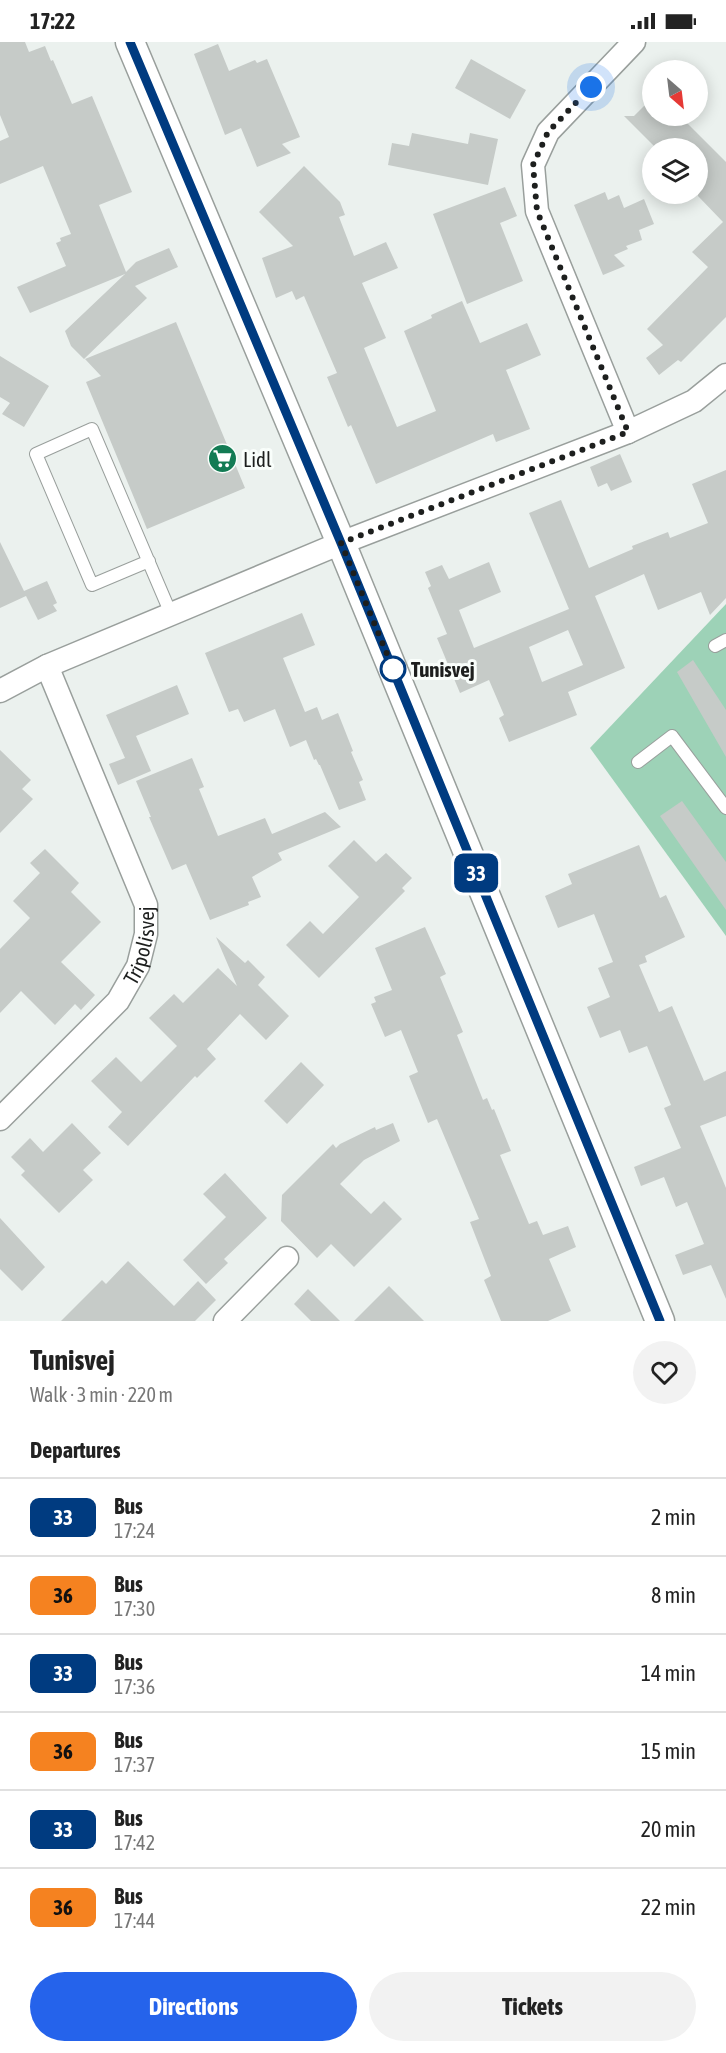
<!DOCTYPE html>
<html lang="en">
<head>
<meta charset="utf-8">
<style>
	:root { --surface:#fff; --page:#f2f2f2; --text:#222; --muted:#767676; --line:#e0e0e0; --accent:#2563eb }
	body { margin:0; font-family:"Asap Condensed",sans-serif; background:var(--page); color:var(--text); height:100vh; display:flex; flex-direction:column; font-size:22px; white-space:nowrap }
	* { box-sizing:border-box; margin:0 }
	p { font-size:20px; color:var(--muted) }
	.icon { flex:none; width:33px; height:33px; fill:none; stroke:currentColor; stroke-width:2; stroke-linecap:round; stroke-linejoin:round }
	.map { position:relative; height:1279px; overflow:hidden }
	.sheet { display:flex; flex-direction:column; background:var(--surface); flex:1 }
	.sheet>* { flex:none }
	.badge { padding:0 12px; border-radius:9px; font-size:21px; line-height:39px }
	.needle { width:39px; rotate:152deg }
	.controls { position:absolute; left:642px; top:18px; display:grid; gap:12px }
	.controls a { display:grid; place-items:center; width:66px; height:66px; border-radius:50%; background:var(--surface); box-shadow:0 3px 15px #0003; font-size:30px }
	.you { position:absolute; width:30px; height:30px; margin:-15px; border:4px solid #fff; border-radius:50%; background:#1a73e8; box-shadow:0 0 0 9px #1a73e833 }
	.map>.badge { position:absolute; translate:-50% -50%; box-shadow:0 0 0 3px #fff }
	h2 { padding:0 30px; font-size:22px; line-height:54px }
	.round { display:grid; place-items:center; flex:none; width:63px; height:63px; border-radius:32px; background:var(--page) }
	.headline { display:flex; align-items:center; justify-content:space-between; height:102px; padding:0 30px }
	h1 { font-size:28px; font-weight:700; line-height:45px }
	.action { display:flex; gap:12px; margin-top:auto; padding:12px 30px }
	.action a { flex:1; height:69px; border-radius:36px; background:var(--accent); color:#fff; font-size:24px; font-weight:700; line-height:69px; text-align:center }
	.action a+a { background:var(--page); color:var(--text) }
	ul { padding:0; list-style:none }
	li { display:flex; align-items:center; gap:18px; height:78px; padding:0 30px; border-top:2px solid var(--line) }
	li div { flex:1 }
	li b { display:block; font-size:22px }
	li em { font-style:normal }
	li .badge { min-width:66px; font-weight:700; text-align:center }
	.status { display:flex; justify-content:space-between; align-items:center; height:42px; padding:0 30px; background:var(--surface); direction:ltr }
	.status svg { height:16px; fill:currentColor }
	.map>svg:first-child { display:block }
	.green { fill:#9dd2b7 }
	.building { fill:#c6cbc8; fill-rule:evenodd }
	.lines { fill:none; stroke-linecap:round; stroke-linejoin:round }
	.service-casing { stroke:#999f9c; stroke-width:14 }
	.minor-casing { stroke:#999f9c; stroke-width:25 }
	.tertiary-casing { stroke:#999f9c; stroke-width:31 }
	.service { stroke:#fff; stroke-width:12 }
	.minor { stroke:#fff; stroke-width:22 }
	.tertiary { stroke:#fff; stroke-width:28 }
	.line-casing { stroke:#fff; stroke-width:14 }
	.line { stroke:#003b80; stroke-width:9 }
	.walk { stroke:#1d1f1e; stroke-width:6; stroke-dasharray:0 10.8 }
	.stop-dot { fill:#fff; stroke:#003b80; stroke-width:3 }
	.labels { text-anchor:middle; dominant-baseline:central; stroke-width:6; stroke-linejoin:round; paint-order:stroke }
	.poi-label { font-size:21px; fill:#1d1f1e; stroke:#f9fefb; text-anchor:start }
	.stop-label { font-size:21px; font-weight:bold; fill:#1d1f1e; stroke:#f9fefb; text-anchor:start }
	.street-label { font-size:21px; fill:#1d1f1e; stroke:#f9fefb }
</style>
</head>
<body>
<div class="status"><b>17:22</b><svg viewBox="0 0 49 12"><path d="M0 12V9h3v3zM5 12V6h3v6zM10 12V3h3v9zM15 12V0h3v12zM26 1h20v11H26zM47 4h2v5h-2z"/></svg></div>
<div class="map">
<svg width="726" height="1279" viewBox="0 0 726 1279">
	<rect width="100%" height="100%" fill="#ebf1ee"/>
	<polygon class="green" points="726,562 726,894 590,706"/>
	<g class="building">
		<polygon points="0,0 25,0 29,10 45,4 51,19 53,18 72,62 92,54 132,150 99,163 126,230 136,220 169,206 178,225 135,244 147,256 84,317 71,304 65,289 125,232 30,271 17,245 66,224 56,201 61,199 60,196 71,192 43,124 0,142 0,99 9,95 0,73"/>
		<polygon points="218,2 229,29 255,18 257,21 267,17 300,95 282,102 291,111 257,125 241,86 225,93 194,12"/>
		<polygon points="471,17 526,48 510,77 455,46"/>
		<polygon points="652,56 652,74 680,74 726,120 726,275 681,320 678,318 659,333 646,316 663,303 647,287 708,225 692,210 723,180 698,154 698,106 656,106 624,74 634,74"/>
		<polygon points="412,91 468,102 470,91 498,97 488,143 388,123 392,101 409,104"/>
		<polygon points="304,124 340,160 345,173 339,175 354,214 386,200 398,226 362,241 386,296 364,306 397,385 436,369 404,289 432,276 431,273 462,259 480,301 527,281 541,313 506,328 530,387 496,400 493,392 376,442 351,383 348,385 327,335 337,331 304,254 296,258 292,249 276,256 262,216 293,204 259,170"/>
		<polygon points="505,145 517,174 500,181 523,239 467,262 433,172"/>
		<polygon points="605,150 608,158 619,153 624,166 644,157 654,182 639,188 642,198 626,204 628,207 614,213 625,224 603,233 574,163"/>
		<polygon points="176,280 245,446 147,487 86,340 101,334 85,317"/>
		<polygon points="0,314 49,344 24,385 2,372 10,361 0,355"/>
		<polygon points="620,412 632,440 611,449 607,441 598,445 590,425"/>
		<path d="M 726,428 L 726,556 L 710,573 L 701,550 L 658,568 L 644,532 L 595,554 L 625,626 L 568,650 L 577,673 L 509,700 L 499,676 L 504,673 L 489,638 L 460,651 L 437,596 L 447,592 L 428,546 L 431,544 L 425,530 L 442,523 L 449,537 L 489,520 L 501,550 L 459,568 L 474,606 L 569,567 L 529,471 L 561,458 L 589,526 L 633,507 L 632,504 L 668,490 L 670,496 L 708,481 L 692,442 ZM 568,588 L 583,623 L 542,640 L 529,605 Z"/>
		<polygon points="0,500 24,549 47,539 57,561 53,563 57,569 38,578 26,554 0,566"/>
		<polygon points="302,571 315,603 283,616 305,670 317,665 322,678 338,671 353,709 351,710 363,738 359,740 366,758 339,768 320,723 319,723 316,717 314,718 306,698 290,705 275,667 244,680 238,667 229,670 205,611"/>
		<polygon points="693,618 726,668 726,715 677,630"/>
		<polygon points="177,643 189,672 136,694 151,729 118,743 109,722 125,716 106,673"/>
		<polygon points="0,708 31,738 22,747 33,757 0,791"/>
		<polygon points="192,716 204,745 199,747 218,794 265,776 272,792 325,770 341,785 278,811 282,818 252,835 261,855 248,860 249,863 210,878 186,822 172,828 149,775 151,775 136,739"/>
		<polygon points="682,759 726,820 726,868 660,774"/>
		<polygon points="354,798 376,820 386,811 412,836 402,846 405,849 319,936 286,903 310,879 323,892 359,855 328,824"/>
		<polygon points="639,803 660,856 666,853 685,895 645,914 647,920 639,923 659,970 672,964 704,1039 726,1029 726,1074 700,1084 726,1146 726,1257 711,1223 683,1233 675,1213 704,1202 687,1160 676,1165 664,1135 641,1144 634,1125 681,1106 664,1066 671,1063 647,1004 629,1011 620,988 600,996 587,965 610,955 598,926 613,920 594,872 558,886 545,854 572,842 568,832"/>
		<polygon points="45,807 79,841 71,850 101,880 61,920 95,953 81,968 75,962 55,983 21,949 0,971 0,907 30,876 13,859 40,831 30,821"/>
		<polygon points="425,885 446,932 440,935 463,990 457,993 483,1058 487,1056 492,1068 494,1067 511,1109 500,1113 529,1182 537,1179 543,1193 568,1184 576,1205 549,1217 571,1269 548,1279 501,1279 484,1238 491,1234 470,1180 479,1177 437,1077 428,1081 409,1034 418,1030 401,988 385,995 371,962 376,960 374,955 392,948 375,906"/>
		<polygon points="216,895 245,921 248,918 265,935 258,943 289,974 266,998 240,972 207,1007 216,1017 197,1036 195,1034 128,1104 108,1085 122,1070 91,1039 116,1015 141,1040 177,1004 149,976 174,952 183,961 218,926 237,944"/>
		<polygon points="301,1020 324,1043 287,1082 264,1059"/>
		<polygon points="72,1081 101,1111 83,1128 93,1138 59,1171 21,1133 25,1129 11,1115 30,1096 43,1110"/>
		<polygon points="393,1081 400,1099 364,1118 340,1142 371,1172 384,1159 402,1177 354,1225 331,1202 317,1216 281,1179 282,1153 333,1102 336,1106 340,1102 375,1085 376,1088"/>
		<polygon points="225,1131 267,1176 224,1217 228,1221 206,1242 183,1218 226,1175 203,1152"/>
		<polygon points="0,1176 45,1225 22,1249 0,1227"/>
		<polygon points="128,1219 174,1264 198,1239 216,1258 195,1279 61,1279 102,1238 106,1242"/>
		<polygon points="389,1244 424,1279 354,1279"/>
		<polygon points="308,1247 340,1279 311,1279 294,1262"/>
	</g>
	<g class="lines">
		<defs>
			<g id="service">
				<polyline points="149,519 92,543 36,412 92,387 171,572"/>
				<polyline points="715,604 726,598"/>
				<polyline points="638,720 672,694 726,766"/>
			</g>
			<g id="minor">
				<polyline points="628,390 537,169 533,123 548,90 634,0"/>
				<polyline points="0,649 47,624 341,501 628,390 694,359 726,333"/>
				<path id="s1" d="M 0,1077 L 118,959 L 138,924 L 146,892 L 146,863 L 47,624"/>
				<polyline points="225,1279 287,1216"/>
			</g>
			<polyline id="tertiary" points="130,0 341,501 660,1279"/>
		</defs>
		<use href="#service" class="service-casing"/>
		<use href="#minor" class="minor-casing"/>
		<use href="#tertiary" class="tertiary-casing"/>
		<use href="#service" class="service"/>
		<use href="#minor" class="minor"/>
		<use href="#tertiary" class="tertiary"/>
	</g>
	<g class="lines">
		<defs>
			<polyline id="line" points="130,0 341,501 660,1279"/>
		</defs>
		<use href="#line" class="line-casing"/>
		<use href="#line" class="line"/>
		<polyline class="walk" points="393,627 394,629 341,501 628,390 537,169 533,123 548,90 591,45"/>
	</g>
	<defs>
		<symbol id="supermarket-disc" viewBox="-11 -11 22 22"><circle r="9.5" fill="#137b54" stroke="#f9fefb"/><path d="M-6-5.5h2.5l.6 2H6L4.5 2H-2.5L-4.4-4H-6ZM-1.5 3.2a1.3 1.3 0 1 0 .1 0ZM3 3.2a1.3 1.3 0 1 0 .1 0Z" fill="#fff"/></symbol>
	</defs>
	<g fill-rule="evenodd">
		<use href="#supermarket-disc" x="206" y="400" width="33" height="33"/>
	</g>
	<circle class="stop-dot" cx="393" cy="627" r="12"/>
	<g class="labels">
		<g class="poi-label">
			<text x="243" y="417">Lidl</text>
		</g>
		<g class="stop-label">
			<text x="411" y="627">Tunisvej</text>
		</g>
		<g class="street-label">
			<text stroke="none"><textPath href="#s1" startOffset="228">Tripolisvej</textPath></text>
		</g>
	</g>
</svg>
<div class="controls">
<a><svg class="needle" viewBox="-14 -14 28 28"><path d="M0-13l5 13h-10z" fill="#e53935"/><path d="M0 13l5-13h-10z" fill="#767676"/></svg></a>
<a><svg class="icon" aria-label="layers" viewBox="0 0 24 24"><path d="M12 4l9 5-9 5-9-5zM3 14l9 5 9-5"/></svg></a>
</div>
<div class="you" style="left:591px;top:45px"></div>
<b class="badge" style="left:476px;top:831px;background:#003b80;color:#fff">33</b>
</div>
<section class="sheet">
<div class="headline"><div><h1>Tunisvej</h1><p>Walk · 3 min · 220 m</p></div><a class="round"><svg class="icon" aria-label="heart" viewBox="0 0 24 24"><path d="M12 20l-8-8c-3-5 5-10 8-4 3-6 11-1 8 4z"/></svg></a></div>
<h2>Departures</h2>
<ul>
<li><span class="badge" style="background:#003b80;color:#fff">33</span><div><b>Bus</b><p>17:24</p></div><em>2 min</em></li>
<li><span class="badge" style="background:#f58220;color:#111">36</span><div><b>Bus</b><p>17:30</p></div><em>8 min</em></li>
<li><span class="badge" style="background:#003b80;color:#fff">33</span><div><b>Bus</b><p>17:36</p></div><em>14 min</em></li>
<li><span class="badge" style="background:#f58220;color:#111">36</span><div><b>Bus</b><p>17:37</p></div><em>15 min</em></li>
<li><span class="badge" style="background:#003b80;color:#fff">33</span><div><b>Bus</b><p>17:42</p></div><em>20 min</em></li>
<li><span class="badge" style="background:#f58220;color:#111">36</span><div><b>Bus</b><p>17:44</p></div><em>22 min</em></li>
</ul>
<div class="action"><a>Directions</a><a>Tickets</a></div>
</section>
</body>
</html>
